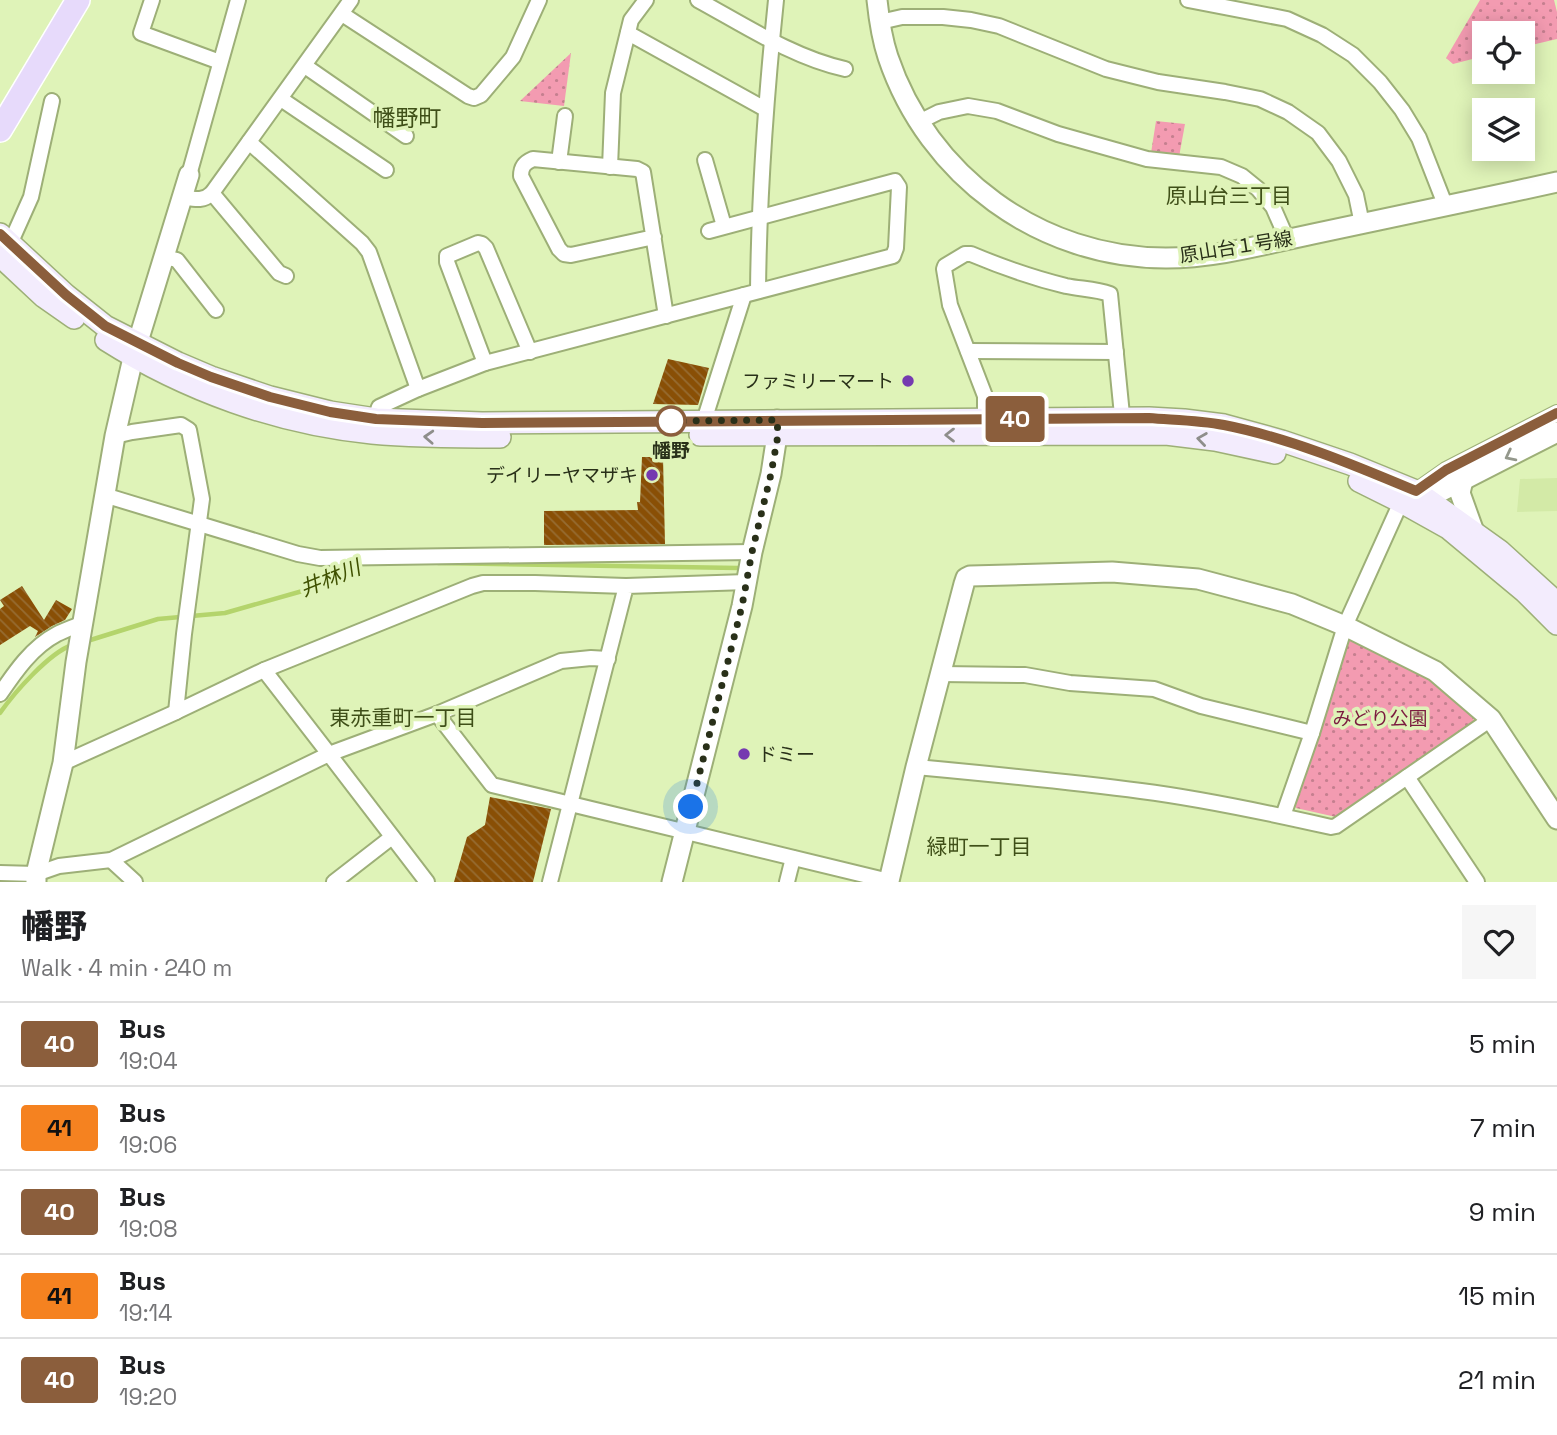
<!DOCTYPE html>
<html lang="en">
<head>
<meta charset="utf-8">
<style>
	:root { --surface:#fff; --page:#f6f6f6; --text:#202124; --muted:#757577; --line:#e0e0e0 }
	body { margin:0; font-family:"Space Grotesk","Noto Sans JP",sans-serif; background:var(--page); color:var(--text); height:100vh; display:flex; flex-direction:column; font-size:26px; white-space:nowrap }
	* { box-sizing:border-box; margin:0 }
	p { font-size:23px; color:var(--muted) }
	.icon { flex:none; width:38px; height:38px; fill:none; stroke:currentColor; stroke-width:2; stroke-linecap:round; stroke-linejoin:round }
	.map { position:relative; height:882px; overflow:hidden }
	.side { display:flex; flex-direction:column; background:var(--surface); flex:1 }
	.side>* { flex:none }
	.badge { padding:0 14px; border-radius:5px; font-size:24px; line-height:46px }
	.fabs { position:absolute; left:1472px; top:21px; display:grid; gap:14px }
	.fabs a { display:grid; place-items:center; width:63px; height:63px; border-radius:0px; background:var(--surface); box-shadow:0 4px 18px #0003; font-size:35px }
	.you { position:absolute; width:35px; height:35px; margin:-18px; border:5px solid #fff; border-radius:50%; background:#1a73e8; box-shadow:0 0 0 10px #1a73e833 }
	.map>.badge { position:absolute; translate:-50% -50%; box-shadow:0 0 0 4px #fff }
	.round { display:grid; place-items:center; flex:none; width:74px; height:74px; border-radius:0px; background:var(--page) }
	.overview { display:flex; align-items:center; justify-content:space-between; height:119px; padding:0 21px }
	h1 { font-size:33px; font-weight:800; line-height:52px }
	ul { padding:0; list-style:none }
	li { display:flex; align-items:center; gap:21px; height:84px; padding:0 21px; border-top:2px solid var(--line) }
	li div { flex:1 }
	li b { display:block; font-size:26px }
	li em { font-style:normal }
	li .badge { min-width:77px; font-weight:700; text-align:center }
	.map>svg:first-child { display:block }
	.built { fill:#d3eaa7 }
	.park { fill:url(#park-dots) }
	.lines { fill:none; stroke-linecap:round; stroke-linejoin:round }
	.stream { stroke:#b4d46c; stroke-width:4.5 }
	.building { fill:url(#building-back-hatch) }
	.minor-casing { stroke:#9daf77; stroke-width:18 }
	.tertiary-casing { stroke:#9daf77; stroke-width:23 }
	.secondary-casing { stroke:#9daf77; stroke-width:24 }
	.primary-casing { stroke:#fff; stroke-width:26 }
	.minor { stroke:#fff; stroke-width:14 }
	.tertiary { stroke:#fff; stroke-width:19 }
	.secondary { stroke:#f3ecfd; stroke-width:21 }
	.primary { stroke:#e7dafb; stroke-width:23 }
	.oneway { stroke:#8e8e8b }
	.oneway2 { stroke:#94988c }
	.line-casing { stroke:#fff; stroke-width:16 }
	.line { stroke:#8b5e3c; stroke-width:10 }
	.walk { stroke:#293019; stroke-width:7; stroke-dasharray:0 12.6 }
	.poi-dot { fill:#753ab0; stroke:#dff3b8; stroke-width:2.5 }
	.stop-dot { fill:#fff; stroke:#8b5e3c; stroke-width:3.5 }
	.labels { text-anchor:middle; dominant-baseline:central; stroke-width:7; stroke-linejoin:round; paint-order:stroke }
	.street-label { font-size:19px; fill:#293019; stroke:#dff3b8 }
	.poi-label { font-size:19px; fill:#293019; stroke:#dff3b8; text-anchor:end }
	.stop-label { font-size:19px; font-weight:bold; fill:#293019; stroke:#dff3b8 }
	.park-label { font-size:19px; fill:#7b1b3f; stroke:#dff3b8 }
	.neighbourhood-label { font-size:21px; fill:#3f4f18; stroke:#dff3b8 }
	.water-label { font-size:21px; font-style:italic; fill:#3f5100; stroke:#dff3b8 }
	.quarter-label { font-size:23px; fill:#3f4f18; stroke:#dff3b8 }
</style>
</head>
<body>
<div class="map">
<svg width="1557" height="882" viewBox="0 0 1557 882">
	<defs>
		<pattern id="park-dots" width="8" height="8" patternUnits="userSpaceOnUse" patternTransform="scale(1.75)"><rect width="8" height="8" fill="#f39bb1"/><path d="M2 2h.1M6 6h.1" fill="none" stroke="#c57f8f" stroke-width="1.8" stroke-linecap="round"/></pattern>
		<pattern id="building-back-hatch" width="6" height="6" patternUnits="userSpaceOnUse" patternTransform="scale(1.75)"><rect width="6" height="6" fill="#894f05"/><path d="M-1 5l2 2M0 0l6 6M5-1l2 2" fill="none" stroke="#966c32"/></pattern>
	</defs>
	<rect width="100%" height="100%" fill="#dff3b8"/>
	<polygon class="built" points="1557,478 1557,511 1517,512 1520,479"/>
	<g class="park">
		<polygon points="1480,0 1554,0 1557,12 1557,39 1523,47 1522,33 1484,33 1484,56 1453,64 1446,58"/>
		<polygon points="571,53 564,106 520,101"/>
		<polygon points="1156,121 1185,124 1179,157 1151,153"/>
		<polygon points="1351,639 1429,678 1472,715 1474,721 1336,817 1296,808 1294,804 1347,642"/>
	</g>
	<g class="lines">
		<g class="stream">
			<polyline points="438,563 738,568"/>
			<polyline points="84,642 158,619 225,613 306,590 360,563"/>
			<path d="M 0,713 C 14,693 49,653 72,645"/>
		</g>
	</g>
	<g class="building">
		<polygon points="668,359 709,368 698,405 653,404"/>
		<polygon points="642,457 663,457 665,544 544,545 544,511 638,510 637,502 640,502"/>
		<polygon points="22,586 44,620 56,600 72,609 65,620 52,626 35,637 38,631 30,626 0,645 0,609 4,606 0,600"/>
		<polygon points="490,797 551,809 533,882 454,882 467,837 485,825"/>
	</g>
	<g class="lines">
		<defs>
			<g id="minor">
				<polyline points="152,0 141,33 220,62"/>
				<path d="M 698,0 C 744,25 794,58 845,69"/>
				<polyline points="1188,0 1287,19 1322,35 1353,55 1380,82 1402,110 1419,138 1446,207"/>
				<polyline points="342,14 468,96 474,98 481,95 513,57 539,0"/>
				<polyline points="880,22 902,17 943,17 971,20 999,26 1106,69 1158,82 1225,92 1260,99 1288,112 1318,133 1339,161 1356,195 1362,224"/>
				<polyline points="628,33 765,109"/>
				<polyline points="305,66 406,136"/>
				<polyline points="281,99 386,170"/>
				<polyline points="919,122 939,112 968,106 997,111 1058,134 1147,159 1221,167 1242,176 1258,189 1273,207 1287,239"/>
				<polyline points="249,142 362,243 369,252 418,389"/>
				<polyline points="705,160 724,226"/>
				<polyline points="559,162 565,116"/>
				<polyline points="610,167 613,93 631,20 646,0"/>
				<polyline points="189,175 238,0"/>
				<polyline points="212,193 279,273 286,276"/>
				<path d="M 182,197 C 194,199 203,202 212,193 L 351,0"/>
				<path d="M 654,237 L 571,255 L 564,254 L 559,249 L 521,176 C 521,167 524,163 533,159 L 637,169 L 643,172 L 666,316"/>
				<polyline points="10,244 31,197 52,101"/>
				<polyline points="164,257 177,260 216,310"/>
				<path d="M 758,291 C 759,193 766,97 776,0"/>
				<polyline points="968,351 1116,352"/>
				<polyline points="485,363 447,262 447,256 478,243 482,244 486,248 530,352"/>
				<path d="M 985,419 L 985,396 L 950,305 L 944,269 L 945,266 L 965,254 L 971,254 C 1002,267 1033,278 1066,286 C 1081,289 1096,289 1110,294 L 1123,425"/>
				<polyline points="373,425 379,407 418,389 485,363 893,256 896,248 899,187 895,181 709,231"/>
				<polyline points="702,427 744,295"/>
				<polyline points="115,436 132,432 181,425 189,430 202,499 184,634 176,712 264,670 329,754 437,714 492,785 889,881 889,882"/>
				<polyline points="104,495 298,554 320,558 752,552"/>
				<polyline points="1413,495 1416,491 1446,470 1557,413"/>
				<polyline points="264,670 472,586 483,583 535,583 626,586"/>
				<polyline points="941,674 1025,675 1070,683 1154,689 1201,706 1312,733"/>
				<path d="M 0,694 C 15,672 32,647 57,634 C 65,630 74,627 83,623"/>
				<polyline points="437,714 561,661 591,658 608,659"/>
				<polyline points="63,763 176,712"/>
				<path d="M 916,767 C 991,774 1066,781 1141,791 C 1204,799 1269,813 1331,827 L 1336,826 L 1491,719"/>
				<polyline points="1407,777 1477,882"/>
				<polyline points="1283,816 1312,733 1345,626 1401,502"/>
				<polyline points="111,860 135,882"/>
				<polyline points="0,873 36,874 59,866 111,860 329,754 427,882"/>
				<polyline points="334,882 392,837"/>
				<polyline points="550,882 626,586 747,582"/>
				<polyline points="787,882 793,858"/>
			</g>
			<g id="tertiary">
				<path d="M 877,0 C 879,19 882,39 888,57 C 928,176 1040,258 1166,258 C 1216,258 1265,244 1313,234 C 1395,217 1476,200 1557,182"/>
				<polyline points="1463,480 1460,493 1474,532"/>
				<polyline points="1416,509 1428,498 1557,432"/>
				<polyline points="889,881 916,767 964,584 966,578 970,576 1112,572 1198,579 1292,604 1345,626 1435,671 1491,719 1557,819"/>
				<polyline points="36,882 36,874 63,763 76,662 115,436 133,358 189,175"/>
				<polyline points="672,882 742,606 752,552 771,474 777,435 777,420"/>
			</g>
			<g id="secondary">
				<polyline points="0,234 66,295 105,326 178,363 211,377 270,397 330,412 376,419 482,423 1149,418 1184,420 1224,425 1282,441 1350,464 1416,491 1500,551 1557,603"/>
				<polyline points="0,256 44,297 74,318"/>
				<path d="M 106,340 C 185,390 278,424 372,433 C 414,437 457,437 500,437"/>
				<polyline points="700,435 1166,434 1215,440 1275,453"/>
				<polyline points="1359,481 1405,504 1448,528 1525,592 1557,624"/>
			</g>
			<polyline id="primary" points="0,130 78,0"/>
		</defs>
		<use href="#minor" class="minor-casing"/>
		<use href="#tertiary" class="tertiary-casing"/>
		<use href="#secondary" class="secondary-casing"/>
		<use href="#primary" class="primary-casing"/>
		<use href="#minor" class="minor"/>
		<use href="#tertiary" class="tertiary"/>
		<use href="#secondary" class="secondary"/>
		<use href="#primary" class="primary"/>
	</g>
	<defs><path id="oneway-chevron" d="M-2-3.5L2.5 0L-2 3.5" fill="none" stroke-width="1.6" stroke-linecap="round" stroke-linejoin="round" transform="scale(1.75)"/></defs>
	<g class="oneway">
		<use href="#oneway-chevron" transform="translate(950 435) rotate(180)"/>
		<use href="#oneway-chevron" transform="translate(429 437) rotate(-177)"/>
		<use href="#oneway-chevron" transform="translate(1202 439) rotate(-172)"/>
	</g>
	<use class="oneway2" href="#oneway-chevron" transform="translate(1510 456) rotate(153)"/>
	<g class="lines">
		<defs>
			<path id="line" d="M 0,234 L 66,295 L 105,326 L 178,363 L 211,377 L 270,397 L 330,412 L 376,419 L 482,423 L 1149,418 C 1174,420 1199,420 1224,425 C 1290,438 1354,465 1416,491 L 1446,470 L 1557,413"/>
		</defs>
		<use href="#line" class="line-casing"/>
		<use href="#line" class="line"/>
		<polyline class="walk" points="671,421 777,420 778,435 771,474 752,552 742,606 691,807"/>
	</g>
	<g class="poi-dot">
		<circle cx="908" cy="381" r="7"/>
		<circle cx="652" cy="475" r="7"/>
		<circle cx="744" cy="754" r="7"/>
	</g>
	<circle class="stop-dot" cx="671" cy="421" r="14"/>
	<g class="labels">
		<g class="street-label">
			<text transform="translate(1236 247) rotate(-9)">原山台１号線</text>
		</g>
		<g class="poi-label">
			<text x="894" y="381">ファミリーマート</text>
			<text x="638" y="475">デイリーヤマザキ</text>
			<text x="758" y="754" text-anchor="start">ドミー</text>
		</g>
		<g class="stop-label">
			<text x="671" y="450">幡野</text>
		</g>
		<g class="park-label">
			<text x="1380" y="718">みどり公園</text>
		</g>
		<g class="neighbourhood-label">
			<text x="1229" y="195">原山台三丁目</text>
			<text x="403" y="717">東赤重町一丁目</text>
			<text x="979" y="846">緑町一丁目</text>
		</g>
		<g class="water-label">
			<text transform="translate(330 578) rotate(-22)">井林川</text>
		</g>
		<g class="quarter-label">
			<text x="407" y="118">幡野町</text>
		</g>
	</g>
</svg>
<div class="fabs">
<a><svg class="icon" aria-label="locate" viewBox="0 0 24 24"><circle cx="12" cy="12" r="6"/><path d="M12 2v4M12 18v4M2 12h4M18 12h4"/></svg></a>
<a><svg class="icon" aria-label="layers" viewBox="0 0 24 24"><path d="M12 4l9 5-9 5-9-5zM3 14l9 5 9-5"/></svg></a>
</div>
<div class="you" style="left:691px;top:807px"></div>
<b class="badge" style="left:1015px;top:419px;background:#8b5e3c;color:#fff">40</b>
</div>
<section class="side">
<div class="overview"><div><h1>幡野</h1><p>Walk · 4 min · 240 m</p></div><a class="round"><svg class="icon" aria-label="heart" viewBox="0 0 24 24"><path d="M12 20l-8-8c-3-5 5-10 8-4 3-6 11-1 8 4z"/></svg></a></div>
<ul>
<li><span class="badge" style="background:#8b5e3c;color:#fff">40</span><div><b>Bus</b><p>19:04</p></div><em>5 min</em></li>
<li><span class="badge" style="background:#f58220;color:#111">41</span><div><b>Bus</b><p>19:06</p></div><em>7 min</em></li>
<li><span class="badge" style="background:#8b5e3c;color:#fff">40</span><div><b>Bus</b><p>19:08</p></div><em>9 min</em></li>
<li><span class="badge" style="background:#f58220;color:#111">41</span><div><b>Bus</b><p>19:14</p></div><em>15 min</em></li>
<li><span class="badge" style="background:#8b5e3c;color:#fff">40</span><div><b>Bus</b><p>19:20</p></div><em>21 min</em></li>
</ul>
</section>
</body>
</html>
